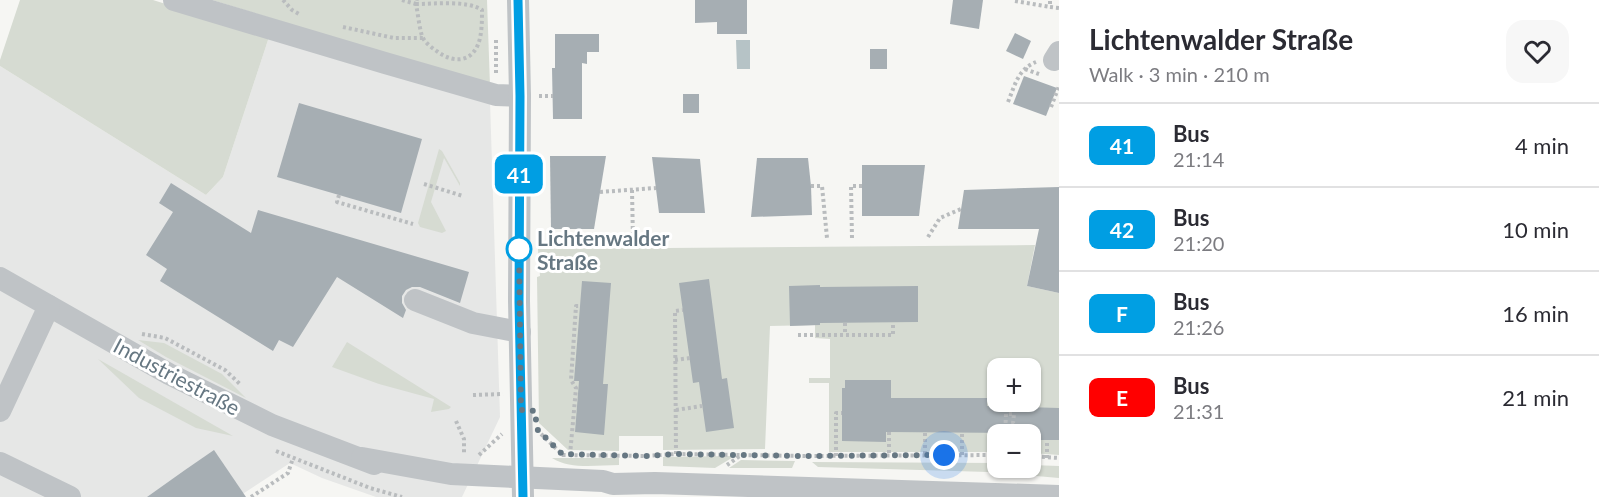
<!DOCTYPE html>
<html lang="en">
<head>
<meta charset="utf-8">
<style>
	:root { --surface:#fff; --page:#f7f7f7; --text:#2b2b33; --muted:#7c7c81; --line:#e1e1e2 }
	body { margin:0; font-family:Lato,sans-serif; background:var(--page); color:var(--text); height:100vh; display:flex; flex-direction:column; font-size:22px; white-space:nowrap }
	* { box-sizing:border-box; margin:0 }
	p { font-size:20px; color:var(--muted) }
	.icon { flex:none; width:33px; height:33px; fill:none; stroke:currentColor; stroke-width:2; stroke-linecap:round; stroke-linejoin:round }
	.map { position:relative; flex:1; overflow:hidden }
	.side { display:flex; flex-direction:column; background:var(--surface); width:540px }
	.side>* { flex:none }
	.badge { padding:0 12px; border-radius:9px; font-size:21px; line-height:39px }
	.buttons { position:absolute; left:987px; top:358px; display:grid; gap:12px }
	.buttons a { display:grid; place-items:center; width:54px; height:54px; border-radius:12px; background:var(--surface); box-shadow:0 2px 4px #0004; font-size:30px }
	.you { position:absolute; width:30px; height:30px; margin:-15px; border:4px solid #fff; border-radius:50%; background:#1a73e8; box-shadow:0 0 0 9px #1a73e833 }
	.map>.badge { position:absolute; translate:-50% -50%; box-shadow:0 0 0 3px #fff }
	.round { display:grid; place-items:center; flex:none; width:63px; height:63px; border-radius:18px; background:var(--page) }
	.headline { display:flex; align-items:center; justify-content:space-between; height:102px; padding:0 30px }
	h1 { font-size:28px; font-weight:700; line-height:45px }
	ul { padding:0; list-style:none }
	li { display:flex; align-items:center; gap:18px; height:84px; padding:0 30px; border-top:2px solid var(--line) }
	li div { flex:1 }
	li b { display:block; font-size:22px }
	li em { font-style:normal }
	li .badge { min-width:66px; font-weight:700; text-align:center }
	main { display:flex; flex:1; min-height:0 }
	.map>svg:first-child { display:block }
	.built { fill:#e6e7e6 }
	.green { fill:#d6dbd2; fill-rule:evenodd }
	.water { fill:#b6c3c6 }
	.building { fill:#a6aeb3 }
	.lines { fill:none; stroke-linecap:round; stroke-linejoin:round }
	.path { stroke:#b9bcbe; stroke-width:4; stroke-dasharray:3 3; stroke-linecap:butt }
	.minor { stroke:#bfc3c6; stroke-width:22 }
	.line-casing { stroke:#fff; stroke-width:14 }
	.line { stroke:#009ee3; stroke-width:9 }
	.walk { stroke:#667782; stroke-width:6; stroke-dasharray:0 10.8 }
	.stop-dot { fill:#fff; stroke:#009ee3; stroke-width:3 }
	.labels { text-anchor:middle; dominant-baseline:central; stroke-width:6; stroke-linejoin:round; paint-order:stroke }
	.stop-label { font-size:21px; font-weight:bold; fill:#667782; stroke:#fff; text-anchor:start }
	.street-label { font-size:21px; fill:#667782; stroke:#fff }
</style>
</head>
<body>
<main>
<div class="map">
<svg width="1059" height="497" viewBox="0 0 1059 497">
	<rect width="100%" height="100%" fill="#f6f6f3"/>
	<polygon class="built" points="269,37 490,101 500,417 462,497 376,497 322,478 290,463 238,497 0,497 0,66 206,195 223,177"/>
	<g class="green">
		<polygon points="20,0 153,0 269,37 223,177 206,195 0,66 0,60"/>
		<polygon points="212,0 487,0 490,86"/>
		<polygon points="439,149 442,151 460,183 460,186 444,158 431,202 446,231 442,233 420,227 418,223"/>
		<path d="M 1035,245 L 1027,286 L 1059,293 L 1059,455 L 1031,453 L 1030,435 L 998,435 L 997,452 L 829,452 L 829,383 L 809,383 L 809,378 L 830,378 L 830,339 L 815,338 L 815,325 L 770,326 L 765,449 L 663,450 L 663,436 L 619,436 L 619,451 L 568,450 L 539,423 L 537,277 L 540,276 L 538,249 ZM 998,369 L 1030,369 L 1030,402 L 998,402 Z"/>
		<polygon points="138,340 164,343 222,374 246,398 166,357"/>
		<polygon points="347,342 451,407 449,409 431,412 434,399 379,384 332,367"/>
		<polygon points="98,359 233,436 196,428 139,398"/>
		<polygon points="735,456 715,468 663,466 663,457"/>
		<path d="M 552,458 L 619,458 L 619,465 C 597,465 571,470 552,458 Z"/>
		<polygon points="741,460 795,461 792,468 729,468"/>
		<polygon points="812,462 997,463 998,468 1030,468 1031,465 1059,466 1059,478 988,472 818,467"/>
	</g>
	<polygon class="water" points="736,40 750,40 750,69 737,69"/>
	<g class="building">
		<polygon points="695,0 747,0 747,34 717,34 717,22 695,23"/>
		<polygon points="953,0 983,0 979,29 950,24"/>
		<polygon points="1015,33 1031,41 1023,59 1006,51"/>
		<polygon points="555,34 599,34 599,52 587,52 587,64 582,63 582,119 553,119 552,68 555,68"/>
		<rect x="870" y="49" width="17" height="20"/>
		<polygon points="1024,76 1057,88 1046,116 1013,104"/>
		<rect x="683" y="94" width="16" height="19"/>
		<polygon points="299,103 422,139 401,213 277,177"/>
		<polygon points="550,156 606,156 594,229 551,229"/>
		<polygon points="652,157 700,159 705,213 659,213"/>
		<polygon points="757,158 808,158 811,186 812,215 751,217"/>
		<polygon points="862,165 925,165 919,216 862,216"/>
		<polygon points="171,183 251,233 258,210 469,272 460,303 420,287 412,287 406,290 402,296 402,303 406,310 403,318 337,277 293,347 279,340 273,351 160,281 167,269 146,255 173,212 159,203"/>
		<polygon points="1059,187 1059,293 1027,286 1039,229 958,229 964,190"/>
		<polygon points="709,279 722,379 727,378 734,428 706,432 699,382 693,383 679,283"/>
		<polygon points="582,281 611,283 603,384 608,384 604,435 575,432 579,381 574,381"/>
		<polygon points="820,285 820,287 918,286 918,322 820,323 820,325 790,326 789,286"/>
		<polygon points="845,380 891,380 891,398 987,398 987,406 1059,408 1059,440 1030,440 1030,435 1016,435 1016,433 886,432 886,442 842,441 842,388 845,388"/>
		<polygon points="214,450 246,497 147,497 185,470"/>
	</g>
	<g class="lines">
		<g class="path">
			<polyline points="283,0 292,10 299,14"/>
			<polyline points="402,0 416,4 417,0"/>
			<polyline points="1015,1 1050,7"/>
			<polyline points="1050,1 1050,7 1059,8"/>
			<path d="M 416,4 C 435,4 467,0 482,10 C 482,19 482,29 480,38 C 475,61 456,65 438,52 C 432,48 425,43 422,36 C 419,26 418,14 416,4 Z"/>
			<polyline points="343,27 394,38 423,38"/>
			<polyline points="496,40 496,74"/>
			<polyline points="1025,69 1039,74"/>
			<polyline points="539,96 553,96"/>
			<path d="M 1008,102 C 1015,85 1018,69 1036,62"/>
			<polyline points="1051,107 1059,86"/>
			<polyline points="424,184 463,196"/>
			<polyline points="811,186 822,186 827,238"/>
			<polyline points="632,190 633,240"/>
			<polyline points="600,192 656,188"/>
			<polyline points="339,195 337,202 413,224"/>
			<polyline points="928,237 940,218 961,209"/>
			<polyline points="852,238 851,186 862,186"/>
			<polyline points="845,323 845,335"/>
			<polyline points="142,334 165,338 225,370 241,385"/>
			<polyline points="798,335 893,335 893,323"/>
			<polyline points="675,360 690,358"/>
			<polyline points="473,395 503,394"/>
			<polyline points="676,410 702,406"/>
			<polyline points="456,421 464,439 464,455"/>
			<polyline points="889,432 889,456"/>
			<polyline points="925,433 925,455"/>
			<polyline points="541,434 563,455 645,456 676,454 804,456 998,455"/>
			<polyline points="1005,435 1006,414 1014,414 1013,423 1016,423"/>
			<polyline points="276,451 370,488 402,497"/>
			<polyline points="676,454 675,311 683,310"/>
			<polyline points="479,455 502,434"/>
			<polyline points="570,455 576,388 571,380 576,306 580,306"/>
			<polyline points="962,455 962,433"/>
			<polyline points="836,456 836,413 842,413"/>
			<polyline points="1030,456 1059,458"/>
			<polyline points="1047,458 1047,440"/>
			<polyline points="727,465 741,455"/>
			<polyline points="251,497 288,473 293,458"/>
		</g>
		<g class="minor">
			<polyline points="174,0 385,63 496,95 520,96"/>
			<polyline points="518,0 520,96 519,301 523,497"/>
			<polyline points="1054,60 1059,52"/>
			<polyline points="0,278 169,374 272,425 374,464"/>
			<polyline points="415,300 473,323 520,332"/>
			<polyline points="0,411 49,306"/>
			<polyline points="362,458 451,474 603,481 613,484 655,483 1059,496"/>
			<polyline points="0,463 70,497"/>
		</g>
	</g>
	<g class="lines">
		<defs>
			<polyline id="line" points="518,0 520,96 519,302 523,497"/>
		</defs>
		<use href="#line" class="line-casing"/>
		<use href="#line" class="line"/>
		<polyline class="walk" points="519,249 521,410 535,411 537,429 562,454 645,456 676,454 804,456 944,455"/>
	</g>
	<circle class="stop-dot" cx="519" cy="249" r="12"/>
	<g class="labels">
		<g class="stop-label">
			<text x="537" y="237">Lichtenwalder<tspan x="537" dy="24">Straße</tspan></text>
		</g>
		<g class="street-label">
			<text transform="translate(177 376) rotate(28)">Industriestraße</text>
		</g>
	</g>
</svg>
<div class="buttons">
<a>+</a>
<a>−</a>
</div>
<div class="you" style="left:944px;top:455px"></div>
<b class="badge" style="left:519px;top:174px;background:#009ee3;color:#fff">41</b>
</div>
<section class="side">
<div class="headline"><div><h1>Lichtenwalder Straße</h1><p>Walk · 3 min · 210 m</p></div><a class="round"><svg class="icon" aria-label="heart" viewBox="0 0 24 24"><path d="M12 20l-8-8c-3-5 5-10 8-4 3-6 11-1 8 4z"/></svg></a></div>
<ul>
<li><span class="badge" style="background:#009ee3;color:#fff">41</span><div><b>Bus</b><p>21:14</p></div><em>4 min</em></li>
<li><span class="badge" style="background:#009ee3;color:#fff">42</span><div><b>Bus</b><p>21:20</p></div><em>10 min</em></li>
<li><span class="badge" style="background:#009fe3;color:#fff">F</span><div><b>Bus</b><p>21:26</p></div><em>16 min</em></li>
<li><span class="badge" style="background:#f00;color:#fff">E</span><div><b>Bus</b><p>21:31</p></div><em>21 min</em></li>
</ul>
</section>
</main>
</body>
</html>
